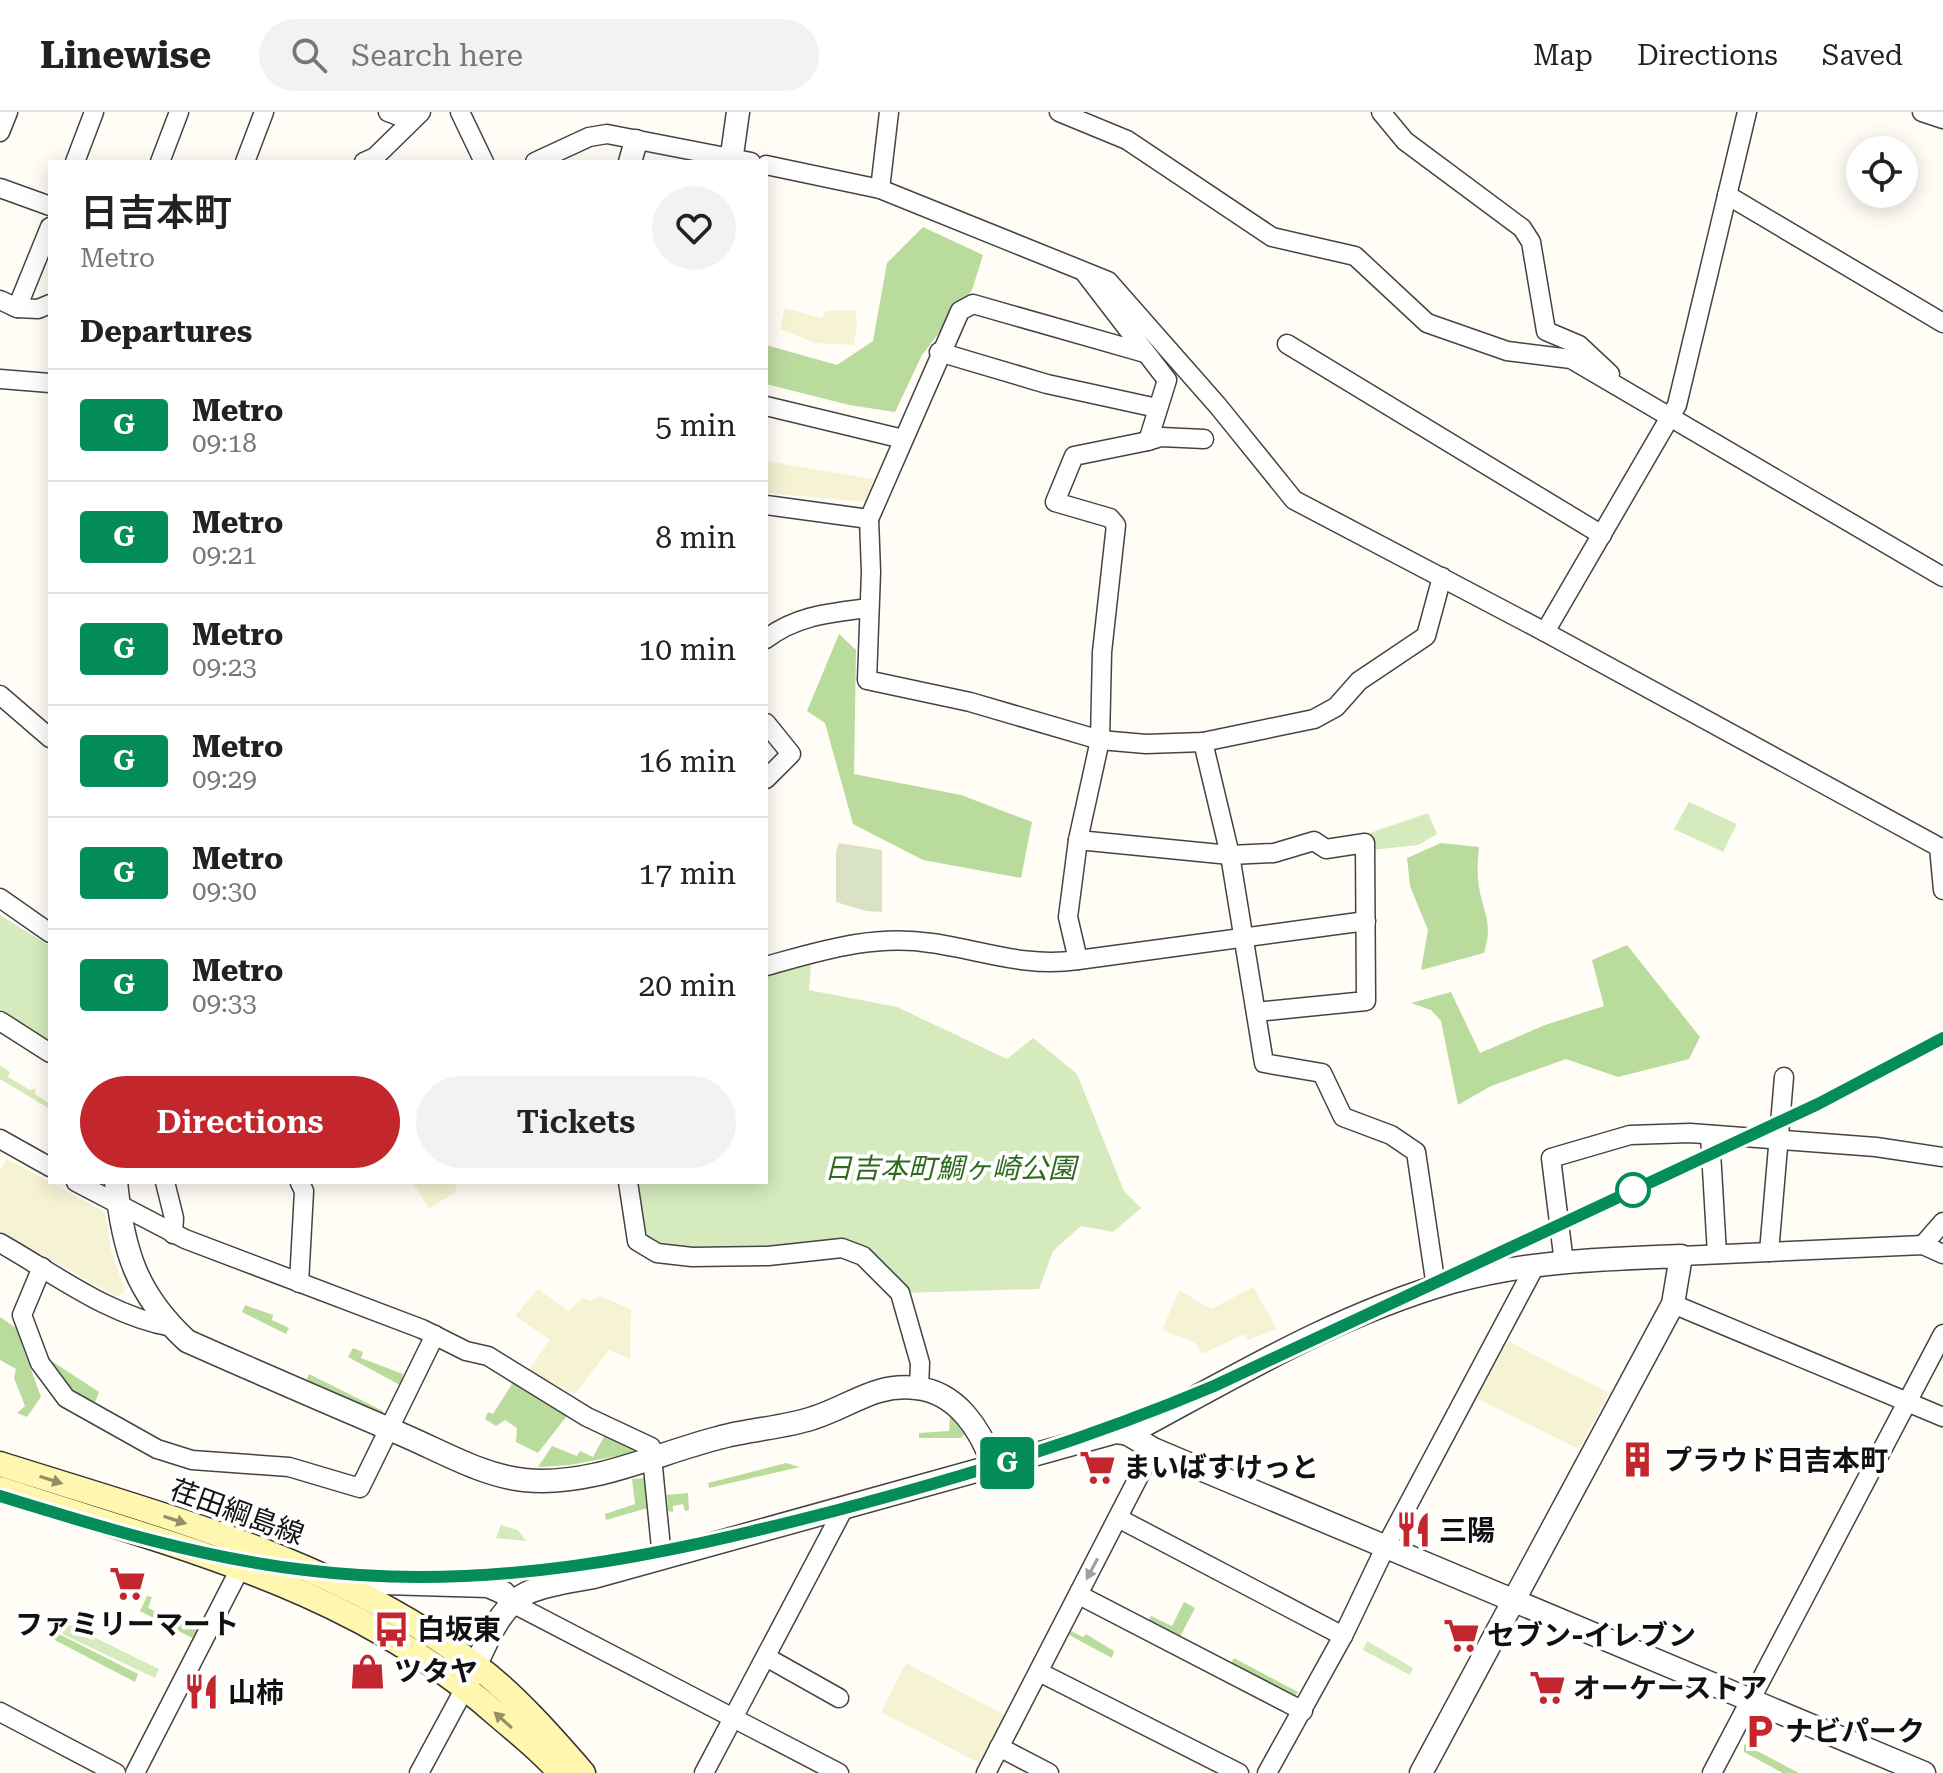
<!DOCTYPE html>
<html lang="en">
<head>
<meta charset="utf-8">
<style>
	:root { --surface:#fff; --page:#f2f2f2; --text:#222; --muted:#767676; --line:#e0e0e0; --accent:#c4262e }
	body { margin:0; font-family:"Roboto Serif","Noto Sans JP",serif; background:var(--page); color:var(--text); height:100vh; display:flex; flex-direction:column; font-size:30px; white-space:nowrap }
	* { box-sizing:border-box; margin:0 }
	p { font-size:26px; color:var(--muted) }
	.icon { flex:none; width:44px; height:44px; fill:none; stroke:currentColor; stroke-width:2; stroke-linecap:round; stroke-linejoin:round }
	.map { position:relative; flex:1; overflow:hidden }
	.details { position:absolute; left:48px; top:48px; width:720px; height:1024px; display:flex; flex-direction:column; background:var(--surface); border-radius:0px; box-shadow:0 4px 20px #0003 }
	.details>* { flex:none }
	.badge { padding:0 16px; border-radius:6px; font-size:28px; line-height:52px }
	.fabs { position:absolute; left:1846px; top:24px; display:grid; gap:16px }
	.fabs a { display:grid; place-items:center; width:72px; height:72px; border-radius:50%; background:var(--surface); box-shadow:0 4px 20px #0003; font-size:40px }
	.map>.badge { position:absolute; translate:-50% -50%; box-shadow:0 0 0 4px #fff }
	h2 { padding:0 32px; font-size:30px; line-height:72px }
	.round { display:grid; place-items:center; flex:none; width:84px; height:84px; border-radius:42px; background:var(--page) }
	.head { display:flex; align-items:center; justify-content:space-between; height:136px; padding:0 32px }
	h1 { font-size:38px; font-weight:600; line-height:60px }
	.action { display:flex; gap:16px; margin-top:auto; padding:16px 32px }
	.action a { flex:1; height:92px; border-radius:48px; background:var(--accent); color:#fff; font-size:32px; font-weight:600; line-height:92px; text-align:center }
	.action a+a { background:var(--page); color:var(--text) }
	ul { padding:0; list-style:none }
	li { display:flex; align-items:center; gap:24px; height:112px; padding:0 32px; border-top:2px solid var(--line) }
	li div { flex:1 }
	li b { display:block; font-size:30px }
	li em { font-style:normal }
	li .badge { min-width:88px; font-weight:700; text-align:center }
	header { display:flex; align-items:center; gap:48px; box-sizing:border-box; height:112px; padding:0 40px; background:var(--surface); border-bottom:2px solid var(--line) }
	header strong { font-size:38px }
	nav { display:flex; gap:44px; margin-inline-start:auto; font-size:28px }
	.search { width:560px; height:72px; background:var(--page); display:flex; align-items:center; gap:20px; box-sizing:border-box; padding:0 28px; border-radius:44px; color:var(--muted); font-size:30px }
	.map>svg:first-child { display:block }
	.farmland { fill:#f6f3d4 }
	.green { fill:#d5ebbd }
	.forest { fill:#b9dc9c }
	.cemetery { fill:#d9e3c4 }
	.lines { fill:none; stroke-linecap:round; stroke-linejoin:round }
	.minor-casing { stroke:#444; stroke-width:21 }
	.tertiary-casing { stroke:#444; stroke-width:25 }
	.secondary-casing { stroke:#333; stroke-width:27 }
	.minor { stroke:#fff; stroke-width:18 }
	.tertiary { stroke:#fff; stroke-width:22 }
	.secondary { stroke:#fff6b0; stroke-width:24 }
	.oneway { fill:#948f68 }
	.oneway2 { fill:#a0a0a0 }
	.line-casing { stroke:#fff; stroke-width:18 }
	.line { stroke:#048d58; stroke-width:12 }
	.stop-dot { fill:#fff; stroke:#048d58; stroke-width:4 }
	.labels { text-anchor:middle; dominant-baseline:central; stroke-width:8; stroke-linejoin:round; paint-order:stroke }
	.park-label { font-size:28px; font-style:italic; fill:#2f6b1f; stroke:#fff }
	.poi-label { font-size:28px; font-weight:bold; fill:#111; stroke:#fff; text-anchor:start }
	.street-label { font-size:28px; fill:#111; stroke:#fff }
</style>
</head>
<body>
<header>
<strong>Linewise</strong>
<div class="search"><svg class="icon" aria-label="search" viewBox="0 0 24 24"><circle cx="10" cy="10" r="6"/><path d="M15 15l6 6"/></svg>Search here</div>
<nav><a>Map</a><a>Directions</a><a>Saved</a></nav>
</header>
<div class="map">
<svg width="1943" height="1661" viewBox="0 0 1943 1661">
	<rect width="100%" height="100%" fill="#fffdf5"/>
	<g class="farmland">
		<polygon points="785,196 821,206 827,199 855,198 857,213 854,233 815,231 780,217"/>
		<polygon points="766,349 873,367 867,390 766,381"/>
		<polygon points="7,1047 105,1100 111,1138 125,1179 117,1185 0,1119 0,1059"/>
		<polygon points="412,1070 457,1070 455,1081 429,1096"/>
		<polygon points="1253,1175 1277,1217 1248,1228 1244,1222 1202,1242 1194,1230 1162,1218 1179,1178 1211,1197"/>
		<polygon points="538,1177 569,1199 582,1186 590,1189 600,1184 631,1197 630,1247 609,1238 575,1282 528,1259 550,1228 515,1204"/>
		<polygon points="1508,1229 1609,1281 1579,1337 1476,1286"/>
		<polygon points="906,1551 1005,1603 979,1651 881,1600"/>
	</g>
	<g class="green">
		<polygon points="1689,690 1737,712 1723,740 1674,717"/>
		<polygon points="1428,701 1437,722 1418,733 1371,738 1370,721"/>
		<polygon points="0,803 50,834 50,930 0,897"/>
		<polygon points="812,841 809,878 897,895 1007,947 1033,926 1077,962 1124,1079 1141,1096 1113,1120 1081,1114 1053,1139 1039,1177 900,1181 863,1144 692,1145 637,1129 628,1070 766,1070 766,854"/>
		<polygon points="0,953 10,960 8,965 30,978 36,977 35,982 50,992 50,997 0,967"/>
		<polygon points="501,1413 518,1418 526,1429 496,1426"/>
		<polygon points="67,1512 159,1557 155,1566 62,1522"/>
		<polygon points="1367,1529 1413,1556 1410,1563 1363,1538"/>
	</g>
	<g class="forest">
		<polygon points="923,115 983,143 972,178 922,243 895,300 849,293 766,272 766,233 837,253 873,229 887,151"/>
		<polygon points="839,522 856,538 854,662 961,683 1032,710 1021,766 923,748 853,712 825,611 807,599"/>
		<path d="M 1441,731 L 1479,735 C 1478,745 1477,757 1478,767 C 1480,796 1495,808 1484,841 L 1421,858 L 1428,818 L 1410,774 L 1407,746 Z"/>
		<polygon points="1627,833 1700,925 1689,947 1618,965 1566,947 1491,974 1458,993 1441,909 1431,898 1411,891 1451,880 1480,941 1545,913 1604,894 1592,848"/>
		<polygon points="245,1193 273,1203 272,1208 289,1216 286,1222 242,1200"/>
		<polygon points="0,1205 16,1216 41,1285 27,1305 17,1301 25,1294 14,1266 16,1257 0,1248"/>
		<polygon points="353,1236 363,1240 361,1246 403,1262 400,1273 348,1245"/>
		<polygon points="50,1248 99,1280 94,1293 65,1272"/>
		<polygon points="309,1262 383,1299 382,1303 306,1269"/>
		<polygon points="504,1262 565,1296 566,1305 538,1341 516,1330 517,1316 505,1308 496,1314 485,1307 488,1300 493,1302 512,1272"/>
		<polygon points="950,1304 957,1308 965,1322 961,1326 919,1326 919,1321 949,1319"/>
		<polygon points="606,1321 633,1332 633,1341 570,1353 538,1355 552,1334 577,1344 580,1339 593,1345"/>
		<polygon points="786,1351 800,1355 709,1376 708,1371"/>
		<polygon points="645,1366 651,1395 606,1408 605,1402 635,1392 632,1367"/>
		<polygon points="191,1370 201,1382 197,1394 191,1398 173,1378"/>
		<polygon points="688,1381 689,1398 685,1399 683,1392 673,1394 673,1400 668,1399 667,1383"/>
		<polygon points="147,1484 152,1485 148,1496 191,1516 197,1506 202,1509 194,1527 140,1499"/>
		<polygon points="1184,1490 1195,1496 1180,1525 1148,1509 1151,1504 1172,1514"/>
		<polygon points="51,1518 138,1562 135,1570 49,1525"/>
		<polygon points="1071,1519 1083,1525 1086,1522 1114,1539 1112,1546 1069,1523"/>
		<polygon points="1234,1546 1298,1580 1294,1587 1230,1553"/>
		<polygon points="1744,1632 1799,1661 1783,1661 1744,1640"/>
	</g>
	<polygon class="cemetery" points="839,731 882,738 882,800 866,799 836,790 836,739"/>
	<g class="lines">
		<defs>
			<g id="minor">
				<polyline points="388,0 409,8"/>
				<polyline points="460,0 484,50"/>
				<polyline points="1059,0 1127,28 1272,125 1355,144 1427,211 1507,239 1571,247 1943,465"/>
				<polyline points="1381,0 1405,29 1522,116 1531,130 1546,219 1579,233 1610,262"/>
				<polyline points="1922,0 1943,7"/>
				<polyline points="0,20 8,0"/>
				<polyline points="75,50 94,0"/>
				<polyline points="160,50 179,0"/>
				<polyline points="245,50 264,0"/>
				<polyline points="364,50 375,45 421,0"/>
				<polyline points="535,50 589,25 607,22 751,50"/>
				<polyline points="766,53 880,77 1108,169 1218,294 1294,388 1545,520 1939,735"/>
				<polyline points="0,76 50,94"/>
				<polyline points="880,77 889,0"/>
				<polyline points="1727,83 1943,211"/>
				<polyline points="1084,160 1167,268 1148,329 1074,344 1055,390 1110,406 1116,413 1102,540 1100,628 1078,728 1068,805 1078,848 1366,809"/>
				<polyline points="0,188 17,196 50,115"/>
				<polyline points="17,196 38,197 50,192"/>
				<polyline points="1287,232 1602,423"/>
				<polyline points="939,240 1047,272 1157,296"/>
				<polyline points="1145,241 973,192 960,199 869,407 871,460 867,568 970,590 1100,628 1146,632 1203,630 1314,607 1336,595 1359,569 1426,524 1442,465"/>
				<polyline points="0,267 50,271"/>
				<polyline points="766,294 903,327"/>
				<polyline points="1148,329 1161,325 1204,327"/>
				<polyline points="766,393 869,407"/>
				<polyline points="1545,520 1677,293 1747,0"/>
				<path d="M 766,527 C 797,503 831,501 869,496"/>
				<polyline points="0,583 50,626"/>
				<polyline points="766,611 791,642 766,667"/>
				<polyline points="1203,630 1230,743 1264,951 1322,961 1343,1005 1391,1023 1416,1040 1436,1175"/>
				<polyline points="1078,728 1230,743 1274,741 1314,729 1326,737 1365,731 1366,889 1256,900"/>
				<polyline points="1939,735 1943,778"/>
				<polyline points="0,786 50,821"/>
				<path d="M 766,854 C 821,839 873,822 931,831 C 982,838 1025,856 1078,848"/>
				<polyline points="0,909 50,941"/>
				<polyline points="1710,1023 1717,1142"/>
				<polyline points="0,1027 50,1055"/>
				<polyline points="76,1070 185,1127 422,1217 466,1239 488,1244 587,1305 651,1335 662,1446"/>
				<polyline points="165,1070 174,1106 173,1122"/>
				<polyline points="628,1070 637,1129 657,1141 692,1145 768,1144 842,1136 863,1144 900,1181 920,1251 919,1276"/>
				<path d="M 0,1131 C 55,1162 109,1204 172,1215"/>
				<polyline points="1923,1133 1943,1110"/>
				<polyline points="1769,1140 1784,965"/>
				<polyline points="1681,1144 1923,1133 1943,1142"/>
				<polyline points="1564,1151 1551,1046 1630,1023 1690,1021 1876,1035 1943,1045"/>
				<polyline points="42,1155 22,1203 40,1251 66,1286 157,1337 192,1348 289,1355 360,1376 435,1223"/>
				<polyline points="299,1171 304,1079 300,1071"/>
				<polyline points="1673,1192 1943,1305"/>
				<polyline points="1118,1406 1343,1524"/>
				<polyline points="1079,1483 1303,1599"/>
				<polyline points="512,1491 839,1661"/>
				<polyline points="766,1545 839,1586"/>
				<polyline points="1039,1560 1239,1661"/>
				<polyline points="0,1600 116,1661"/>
				<polyline points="999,1635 1049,1661"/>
				<polyline points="135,1661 245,1447"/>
				<polyline points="419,1661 466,1574"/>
				<polyline points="704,1661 845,1394"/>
				<polyline points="986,1661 1153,1337"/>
				<polyline points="1267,1661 1343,1524 1385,1436 1535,1154"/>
				<polyline points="1712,1661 1943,1222"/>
			</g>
			<g id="tertiary">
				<polyline points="630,50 636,29"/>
				<polyline points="731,50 738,0"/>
				<path d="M 116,1070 C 123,1138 136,1182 187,1229 C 261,1262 336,1294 410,1326 C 446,1342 485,1364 524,1368 C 591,1375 655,1342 718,1326 C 749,1317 784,1316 813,1306 C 851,1294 875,1271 916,1276 C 957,1280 981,1318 993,1353"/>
				<path d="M 1128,1322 C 1233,1266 1336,1203 1452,1170 C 1526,1149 1605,1147 1681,1144 L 1673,1192 L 1421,1661"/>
				<polyline points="362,1484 384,1471 488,1474 504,1481 512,1491"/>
				<path d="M 468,1570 C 482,1542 497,1495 527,1481 C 547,1472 573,1469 594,1465 L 1116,1320 L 1128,1322 L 1153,1337 L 1924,1661"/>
			</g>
			<g id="secondary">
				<path d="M 0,1352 C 163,1404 337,1448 475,1553 C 514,1582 551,1624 583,1661"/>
				<path d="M 0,1377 C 181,1437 355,1475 502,1607 C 522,1624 544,1641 560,1661"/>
			</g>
		</defs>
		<use href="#minor" class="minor-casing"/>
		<use href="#tertiary" class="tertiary-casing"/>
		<use href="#secondary" class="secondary-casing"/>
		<use href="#minor" class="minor"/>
		<use href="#tertiary" class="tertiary"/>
		<use href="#secondary" class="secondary"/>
	</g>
	<defs><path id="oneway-solid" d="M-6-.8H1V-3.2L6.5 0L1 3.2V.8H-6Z" transform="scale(2)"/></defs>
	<g class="oneway">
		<use href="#oneway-solid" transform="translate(51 1368) rotate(18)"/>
		<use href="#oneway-solid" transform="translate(175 1408) rotate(18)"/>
		<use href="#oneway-solid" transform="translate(503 1608) rotate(-138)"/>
	</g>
	<use class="oneway2" href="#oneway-solid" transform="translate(1092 1457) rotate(118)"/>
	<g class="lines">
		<defs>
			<path id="line" d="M 0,1384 C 100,1415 201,1446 305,1458 C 490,1481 660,1444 838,1398 C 967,1364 1091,1326 1214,1274 L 1818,992 L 1943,926"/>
		</defs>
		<use href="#line" class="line-casing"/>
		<use href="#line" class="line"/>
	</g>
	<defs>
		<symbol id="building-bare" viewBox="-9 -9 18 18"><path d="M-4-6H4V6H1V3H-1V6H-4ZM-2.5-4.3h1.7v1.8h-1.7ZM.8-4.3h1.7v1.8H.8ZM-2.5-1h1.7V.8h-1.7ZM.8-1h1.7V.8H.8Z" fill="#c4262e" stroke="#fff" stroke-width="2.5" paint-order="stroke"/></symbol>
		<symbol id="supermarket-bare" viewBox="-9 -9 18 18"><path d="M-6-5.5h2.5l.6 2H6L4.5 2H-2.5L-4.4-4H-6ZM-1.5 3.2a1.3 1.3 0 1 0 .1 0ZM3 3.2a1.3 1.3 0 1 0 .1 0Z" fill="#c4262e" stroke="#fff" stroke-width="2.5" paint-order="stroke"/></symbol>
		<symbol id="restaurant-bare" viewBox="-9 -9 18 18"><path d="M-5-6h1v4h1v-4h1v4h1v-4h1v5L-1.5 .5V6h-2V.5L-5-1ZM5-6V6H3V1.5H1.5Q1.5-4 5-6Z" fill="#c4262e" stroke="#fff" stroke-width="2.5" paint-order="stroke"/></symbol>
		<symbol id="bus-bare" viewBox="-9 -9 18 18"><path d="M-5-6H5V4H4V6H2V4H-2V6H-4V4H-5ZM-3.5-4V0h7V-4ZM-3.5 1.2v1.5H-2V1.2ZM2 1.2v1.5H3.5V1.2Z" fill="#c4262e" stroke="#fff" stroke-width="2.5" paint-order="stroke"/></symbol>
		<symbol id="shop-bare" viewBox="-9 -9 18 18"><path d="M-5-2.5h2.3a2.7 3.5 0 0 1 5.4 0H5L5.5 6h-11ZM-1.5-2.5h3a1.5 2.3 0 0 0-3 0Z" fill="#c4262e" stroke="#fff" stroke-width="2.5" paint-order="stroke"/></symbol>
		<symbol id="parking-bare" viewBox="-9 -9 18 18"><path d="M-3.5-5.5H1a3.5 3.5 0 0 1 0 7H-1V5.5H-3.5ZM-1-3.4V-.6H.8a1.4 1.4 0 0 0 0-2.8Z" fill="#c4262e" stroke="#fff" stroke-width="2.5" paint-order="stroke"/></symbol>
	</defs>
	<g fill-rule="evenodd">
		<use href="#building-bare" x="1612" y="1322" width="51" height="51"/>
		<use href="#supermarket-bare" x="1072" y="1330" width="51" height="51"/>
		<use href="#restaurant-bare" x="1388" y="1392" width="51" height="51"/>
		<use href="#supermarket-bare" x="102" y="1446" width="51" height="51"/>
		<use href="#bus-bare" x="366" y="1492" width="51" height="51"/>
		<use href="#supermarket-bare" x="1436" y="1498" width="51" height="51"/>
		<use href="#shop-bare" x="342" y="1534" width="51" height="51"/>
		<use href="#supermarket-bare" x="1522" y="1550" width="51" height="51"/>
		<use href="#restaurant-bare" x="176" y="1554" width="51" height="51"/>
		<use href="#parking-bare" x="1734" y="1594" width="51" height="51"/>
	</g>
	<circle class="stop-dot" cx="1633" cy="1078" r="16"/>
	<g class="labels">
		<g class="park-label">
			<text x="950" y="1056">日吉本町鯛ヶ崎公園</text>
		</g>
		<g class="poi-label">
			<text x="1664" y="1348">プラウド日吉本町</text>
			<text x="1123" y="1355">まいばすけっと</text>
			<text x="1439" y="1418">三陽</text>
			<text x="127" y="1512" text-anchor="middle">ファミリーマート</text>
			<text x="417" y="1517">白坂東</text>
			<text x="1487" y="1523">セブン-イレブン</text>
			<text x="394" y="1559">ツタヤ</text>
			<text x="1573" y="1576">オーケーストア</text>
			<text x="228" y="1580">山柿</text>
			<text x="1785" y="1619">ナビパーク</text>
		</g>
		<g class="street-label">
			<text transform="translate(237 1400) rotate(20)">荏田綱島線</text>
		</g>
	</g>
</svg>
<div class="fabs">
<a><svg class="icon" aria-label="locate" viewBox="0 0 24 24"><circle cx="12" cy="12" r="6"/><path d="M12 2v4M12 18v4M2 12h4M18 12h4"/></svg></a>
</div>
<b class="badge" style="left:1007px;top:1351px;background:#048d58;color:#fff">G</b>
<section class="details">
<div class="head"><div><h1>日吉本町</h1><p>Metro</p></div><a class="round"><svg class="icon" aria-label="heart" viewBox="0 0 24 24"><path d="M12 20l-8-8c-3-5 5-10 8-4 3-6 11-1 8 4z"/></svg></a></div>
<h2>Departures</h2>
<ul>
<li><span class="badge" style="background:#048d58;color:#fff">G</span><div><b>Metro</b><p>09:18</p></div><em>5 min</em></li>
<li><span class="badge" style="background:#048d58;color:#fff">G</span><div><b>Metro</b><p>09:21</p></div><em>8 min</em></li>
<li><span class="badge" style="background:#048d58;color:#fff">G</span><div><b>Metro</b><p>09:23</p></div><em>10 min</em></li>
<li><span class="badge" style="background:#048d58;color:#fff">G</span><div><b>Metro</b><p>09:29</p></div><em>16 min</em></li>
<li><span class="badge" style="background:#048d58;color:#fff">G</span><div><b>Metro</b><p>09:30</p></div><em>17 min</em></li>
<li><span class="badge" style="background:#048d58;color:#fff">G</span><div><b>Metro</b><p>09:33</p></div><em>20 min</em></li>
</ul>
<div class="action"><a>Directions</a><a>Tickets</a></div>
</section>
</div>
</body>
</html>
